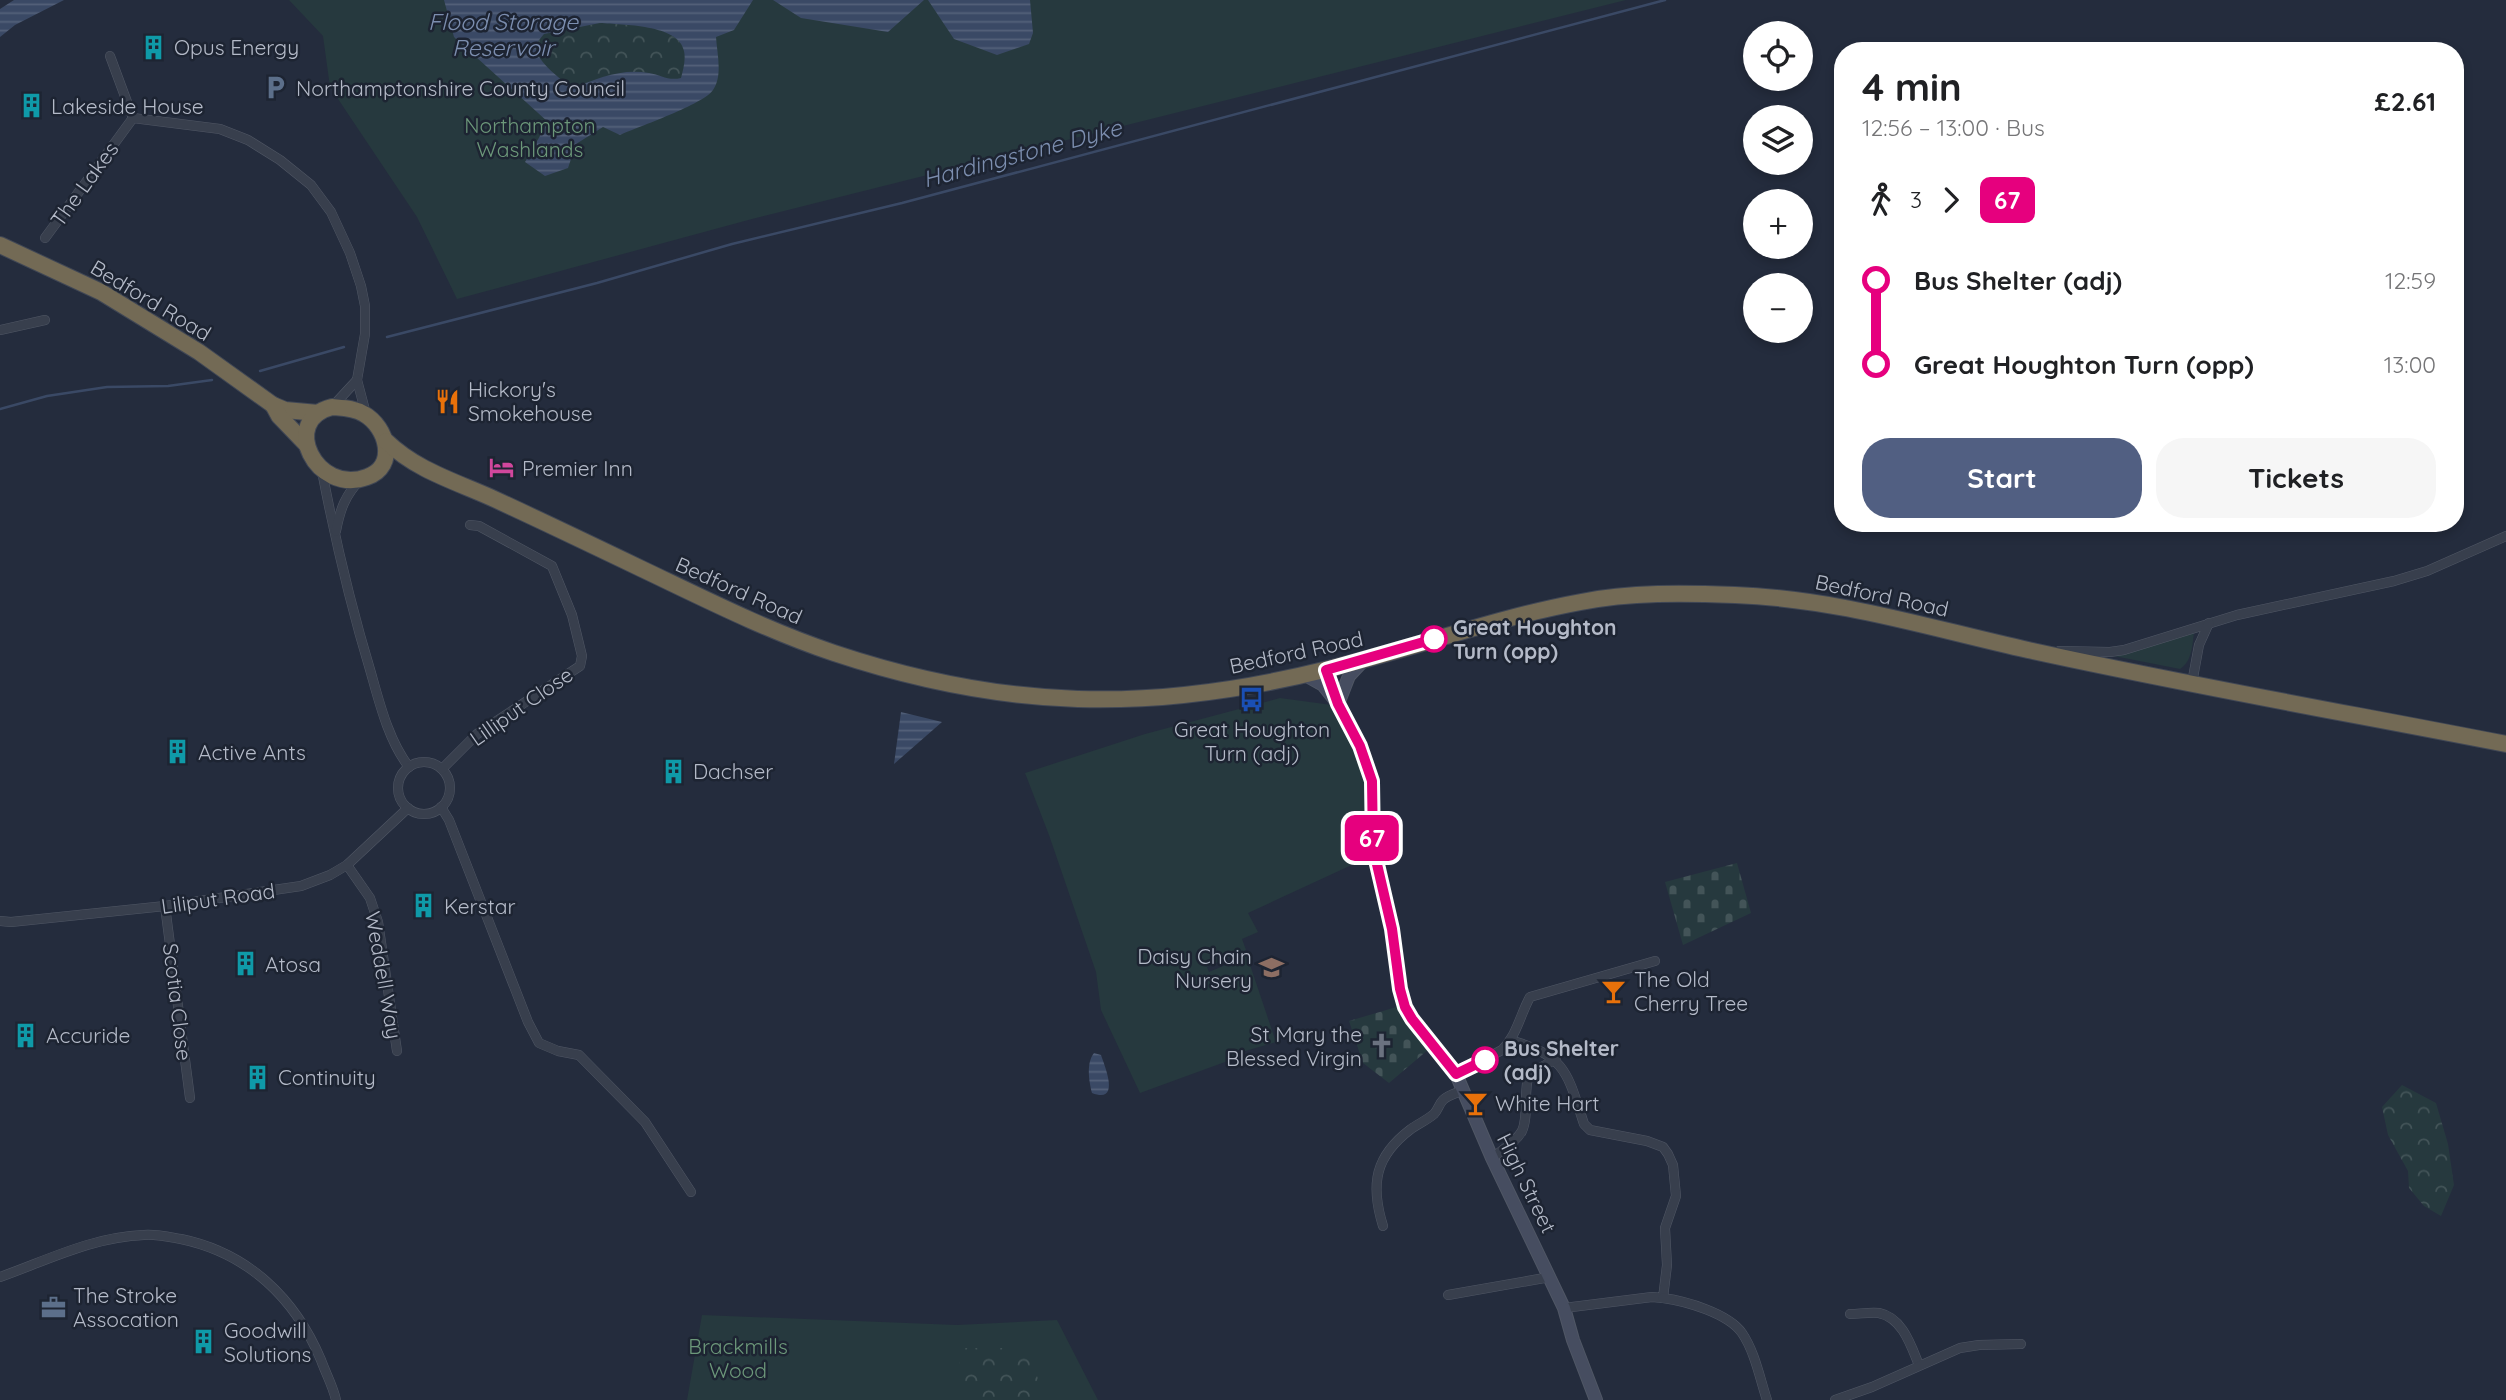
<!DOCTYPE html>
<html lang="en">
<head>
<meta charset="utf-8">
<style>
	:root { --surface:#fff; --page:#f6f6f6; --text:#202124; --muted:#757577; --accent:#515f82 }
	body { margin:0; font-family:Quicksand,sans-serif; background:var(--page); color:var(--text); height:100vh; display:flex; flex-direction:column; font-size:26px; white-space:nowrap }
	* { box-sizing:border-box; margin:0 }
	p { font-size:23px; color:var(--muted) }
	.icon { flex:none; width:38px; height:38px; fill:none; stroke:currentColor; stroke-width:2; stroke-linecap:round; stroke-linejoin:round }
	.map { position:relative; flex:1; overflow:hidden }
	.panel { position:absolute; left:1834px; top:42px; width:630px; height:490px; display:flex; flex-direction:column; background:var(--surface); border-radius:28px; box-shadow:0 4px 10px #0003 }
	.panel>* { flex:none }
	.badge { padding:0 14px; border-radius:10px; font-size:24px; line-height:46px }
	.controls { position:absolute; left:1743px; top:21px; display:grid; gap:14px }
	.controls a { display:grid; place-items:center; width:70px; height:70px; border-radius:50%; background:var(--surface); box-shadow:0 4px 10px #0003; font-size:35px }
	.map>.badge { position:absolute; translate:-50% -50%; box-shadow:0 0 0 4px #fff }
	.legs { display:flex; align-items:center; gap:10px; height:77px; padding:0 28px; font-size:23px }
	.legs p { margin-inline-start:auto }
	.overview { display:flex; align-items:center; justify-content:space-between; height:119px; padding:0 28px }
	h1 { font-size:38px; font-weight:700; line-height:52px }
	.button { display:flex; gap:14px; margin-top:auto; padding:14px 28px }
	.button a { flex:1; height:80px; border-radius:28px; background:var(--accent); color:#fff; font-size:28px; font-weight:700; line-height:80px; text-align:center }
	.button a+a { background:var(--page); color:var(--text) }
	ul { padding:0 28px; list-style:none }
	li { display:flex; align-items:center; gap:24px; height:84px; font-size:26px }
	li i { display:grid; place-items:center; width:10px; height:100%; margin:0 9px; background:currentColor }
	li i::after { content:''; width:18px; height:18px; margin:-9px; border:5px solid; border-radius:50%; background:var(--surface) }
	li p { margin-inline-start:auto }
	li:first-child i { background:linear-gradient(#0000 50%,currentColor 0) }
	li:last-child i { background:linear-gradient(currentColor 50%,#0000 0) }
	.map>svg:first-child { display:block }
	.green { fill:#26393e }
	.forest { fill:url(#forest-crowns) }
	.cemetery { fill:url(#cemetery-stones) }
	.water { fill:url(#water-rules); fill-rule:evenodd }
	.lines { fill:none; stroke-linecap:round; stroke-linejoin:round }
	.stream { stroke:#3a4965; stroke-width:2.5 }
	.street-casing { stroke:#505765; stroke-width:10 }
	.secondary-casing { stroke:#505765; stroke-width:14 }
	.highway-casing { stroke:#404755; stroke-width:18 }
	.street { stroke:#383f4d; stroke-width:9 }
	.secondary { stroke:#464d60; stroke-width:12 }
	.highway { stroke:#736a55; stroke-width:16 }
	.line-1-casing { stroke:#fff; stroke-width:16 }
	.line-1 { stroke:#e6007e; stroke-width:10 }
	.stop-1-dot { fill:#fff; stroke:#e6007e; stroke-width:3.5 }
	.labels { text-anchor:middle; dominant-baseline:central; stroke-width:5; stroke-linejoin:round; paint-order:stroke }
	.poi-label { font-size:21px; fill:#b4bac8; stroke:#1d2432; text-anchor:start }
	.park-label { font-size:21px; fill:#6c987a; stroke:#1d2432 }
	.street-label { font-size:21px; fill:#b4bac8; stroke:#1d2432 }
	.stop-label { font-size:21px; font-weight:bold; fill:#b4bac8; stroke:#1d2432; text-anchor:start }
	.water-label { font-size:23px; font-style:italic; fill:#7c8eaf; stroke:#1d2432 }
</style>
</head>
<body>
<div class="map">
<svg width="2506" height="1400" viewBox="0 0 2506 1400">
	<defs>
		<pattern id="forest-crowns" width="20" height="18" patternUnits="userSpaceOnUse" patternTransform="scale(1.75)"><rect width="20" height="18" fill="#26393e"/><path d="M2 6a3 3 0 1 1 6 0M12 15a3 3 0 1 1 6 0" fill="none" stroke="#435458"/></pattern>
		<pattern id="cemetery-stones" width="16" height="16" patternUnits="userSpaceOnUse" patternTransform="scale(1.75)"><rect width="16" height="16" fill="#26393e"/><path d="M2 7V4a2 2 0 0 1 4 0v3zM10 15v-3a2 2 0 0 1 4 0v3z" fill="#435458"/></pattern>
		<pattern id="water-rules" width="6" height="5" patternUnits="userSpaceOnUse" patternTransform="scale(1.75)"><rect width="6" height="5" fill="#3a4965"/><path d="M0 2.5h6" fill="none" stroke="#54617a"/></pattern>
	</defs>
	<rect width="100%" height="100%" fill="#242c3d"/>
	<g class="green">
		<polygon points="289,0 1626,0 752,219 457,299 417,217 330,87 323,36"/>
		<path d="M 2194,633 C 2192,647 2192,661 2180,669 L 2109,655 Z"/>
		<path d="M 1280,698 L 1332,705 C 1345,728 1362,753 1365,780 C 1368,806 1363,831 1369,857 L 1248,913 L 1258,932 L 1242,939 L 1246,950 L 1207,967 L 1209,972 L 1247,956 L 1276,1042 L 1235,1054 L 1236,1058 L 1140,1093 L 1101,1010 L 1096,972 L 1049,835 L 1025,773 L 1145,734 Z"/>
		<polygon points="702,1315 957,1325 1057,1320 1098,1400 687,1400"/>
	</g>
	<g class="forest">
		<path d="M 600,23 C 622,25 679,24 684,51 C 686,60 683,70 681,79 C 666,82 662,74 649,73 C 623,70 597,78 574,88 C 564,83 536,61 536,49 C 536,43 540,39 544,34 Z"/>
		<polygon points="2402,1085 2436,1103 2448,1144 2454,1185 2441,1216 2424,1206 2409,1188 2408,1171 2388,1135 2382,1107"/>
		<polygon points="956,1348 1005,1348 1032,1361 1045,1400 971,1400 967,1392"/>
	</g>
	<g class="cemetery">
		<polygon points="1737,863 1751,913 1683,945 1665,882"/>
		<polygon points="1400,1006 1404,1020 1429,1049 1389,1083 1363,1063 1349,1021"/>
	</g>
	<g class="water">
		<polygon points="14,0 64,0 15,25 0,37 0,9"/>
		<path d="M 444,0 L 753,0 L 734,30 L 716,37 C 717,54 723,75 713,90 C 704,104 638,127 620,135 L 603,127 L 576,144 L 568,168 L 545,176 L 525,162 L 548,122 L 454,37 ZM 600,23 C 622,25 679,24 684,51 C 686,60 683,70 681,78 C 668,81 661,75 649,73 C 622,68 598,78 574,88 C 564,83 536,61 536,48 C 536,43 540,39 544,34 Z"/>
		<polygon points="773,0 924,0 888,32 801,18"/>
		<polygon points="928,0 1030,0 1033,33 1029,44 997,55 954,39"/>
		<polygon points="901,712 942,722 894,764"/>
		<path d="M 1094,1053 L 1101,1055 C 1105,1067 1121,1104 1092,1093 C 1089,1081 1086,1063 1094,1053 Z"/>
	</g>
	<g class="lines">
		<g class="stream">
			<polyline points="387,337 597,283 732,244 902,203 1665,0"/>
			<polyline points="260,371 344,347"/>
			<polyline points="0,409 47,396 107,387 168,386 212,380"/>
		</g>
		<defs>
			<g id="street">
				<polyline points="110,56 133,118"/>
				<polyline points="45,238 133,118 220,129 248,140 280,160 311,185 331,212 350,253 361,286 365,306 365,334 357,380 366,414"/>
				<polyline points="0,330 45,320"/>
				<polyline points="332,407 357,380"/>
				<path d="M 322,471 C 335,539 351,607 371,673 C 380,705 389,741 409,767"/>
				<path d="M 336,531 C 340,510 345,495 361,479"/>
				<polyline points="2059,651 2110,652 2124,650 2237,615 2394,581 2427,571 2506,536"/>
				<polyline points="2192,683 2199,645 2209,623"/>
				<circle cx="424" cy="788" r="26"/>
				<polyline points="442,769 477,734 580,666 582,656 572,615 552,566 479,526 470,525"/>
				<polyline points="441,807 449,820 528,1022 539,1043 558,1051 579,1055 645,1122 691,1192"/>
				<polyline points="347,865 370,898 378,922 397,1051"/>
				<polyline points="165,906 190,1098"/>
				<polyline points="0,921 11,922 165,906 301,886 330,875 347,865 408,808"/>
				<path d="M 1510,1040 C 1566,1056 1567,1072 1584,1124 L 1590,1130 L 1647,1141 L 1663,1147 L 1668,1154 L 1673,1165 L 1676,1196 L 1665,1228 L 1667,1265 L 1663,1298 L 1652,1297 L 1564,1308"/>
				<path d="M 1456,1074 L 1502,1050 C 1517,1035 1520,1015 1530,997 L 1655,961"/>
				<path d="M 1492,1158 C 1502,1150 1516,1142 1522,1131 C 1529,1116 1523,1091 1529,1074 L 1556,1059"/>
				<path d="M 1383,1226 C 1370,1184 1375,1156 1411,1129 C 1418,1124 1427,1120 1434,1114 C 1438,1110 1439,1104 1443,1100 C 1448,1095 1457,1093 1463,1090"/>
				<path d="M 0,1277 C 48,1260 92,1237 144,1235 C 156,1234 169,1237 181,1239 C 248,1253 295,1298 321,1360 C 326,1374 333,1386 336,1400"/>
				<polyline points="1448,1295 1550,1277"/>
				<path d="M 1663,1298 C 1685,1301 1728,1313 1742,1333 C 1755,1352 1760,1379 1767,1400"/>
				<path d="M 1850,1314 C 1859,1314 1870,1312 1879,1313 C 1903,1318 1911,1346 1919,1365"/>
				<polyline points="1835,1400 1872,1387 1960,1348 1979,1345 2021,1344"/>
			</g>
			<g id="secondary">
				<polyline points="1326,670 1338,704 1360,746 1372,781 1373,847 1392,929 1400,989 1405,1007 1412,1019 1456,1074 1492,1158 1564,1308 1573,1340 1596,1400"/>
				<polyline points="1305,675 1323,685 1338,704 1349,676 1364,660"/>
			</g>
			<g id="highway">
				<polyline points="0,245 101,292 199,352 273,405 285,410 318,413"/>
				<polyline points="273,405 279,416 306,444"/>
				<path d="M 332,407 C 343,408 354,408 364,414 C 387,427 398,466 367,477 C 316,496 279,420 332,407 Z"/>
				<path d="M 386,441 C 416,470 454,481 492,498 C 542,521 592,545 642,569 C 705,599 768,631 834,653 C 1005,710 1150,713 1324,670 C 1410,650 1493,618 1581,602 C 1630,592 1685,593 1735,595 C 1839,599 1929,628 2028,650 C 2187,685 2347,713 2506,744"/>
			</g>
		</defs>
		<use href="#street" class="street-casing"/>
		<use href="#secondary" class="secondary-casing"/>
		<use href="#highway" class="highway-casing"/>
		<use href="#street" class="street"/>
		<use href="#secondary" class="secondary"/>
		<use href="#highway" class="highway"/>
	</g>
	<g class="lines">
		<defs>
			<polyline id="line-1" points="1434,639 1326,670 1338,704 1360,746 1372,781 1373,847 1392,929 1400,989 1405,1007 1412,1019 1456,1074 1485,1060"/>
		</defs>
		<use href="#line-1" class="line-1-casing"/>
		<use href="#line-1" class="line-1"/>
	</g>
	<defs>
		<symbol id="building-bare" viewBox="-9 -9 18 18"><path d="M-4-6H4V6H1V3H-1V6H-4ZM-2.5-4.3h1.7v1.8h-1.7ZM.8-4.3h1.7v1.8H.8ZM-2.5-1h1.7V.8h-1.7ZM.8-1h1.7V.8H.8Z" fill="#0f9aa8" stroke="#1d2432" stroke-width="2.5" paint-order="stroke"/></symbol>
		<symbol id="parking-bare" viewBox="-9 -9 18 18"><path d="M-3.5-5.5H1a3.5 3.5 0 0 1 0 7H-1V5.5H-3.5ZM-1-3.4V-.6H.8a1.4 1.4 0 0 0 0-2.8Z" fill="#5c6f8a" stroke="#1d2432" stroke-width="2.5" paint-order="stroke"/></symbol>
		<symbol id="restaurant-bare" viewBox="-9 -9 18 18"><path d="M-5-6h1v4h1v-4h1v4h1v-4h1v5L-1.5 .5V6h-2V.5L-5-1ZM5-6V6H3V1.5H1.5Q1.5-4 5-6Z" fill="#e8710a" stroke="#1d2432" stroke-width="2.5" paint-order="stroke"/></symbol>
		<symbol id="hotel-bare" viewBox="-9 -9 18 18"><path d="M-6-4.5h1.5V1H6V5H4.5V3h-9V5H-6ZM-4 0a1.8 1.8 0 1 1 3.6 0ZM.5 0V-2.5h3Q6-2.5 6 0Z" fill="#d1479c" stroke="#1d2432" stroke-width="2.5" paint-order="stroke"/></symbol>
		<symbol id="bus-bare" viewBox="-9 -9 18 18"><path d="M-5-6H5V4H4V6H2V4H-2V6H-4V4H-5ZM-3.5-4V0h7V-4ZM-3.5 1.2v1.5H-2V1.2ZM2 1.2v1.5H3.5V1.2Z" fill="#1a4fb4" stroke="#1d2432" stroke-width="2.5" paint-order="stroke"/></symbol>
		<symbol id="school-bare" viewBox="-9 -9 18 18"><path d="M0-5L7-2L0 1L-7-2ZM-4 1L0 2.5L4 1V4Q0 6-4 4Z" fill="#8d6e63" stroke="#1d2432" stroke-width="2.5" paint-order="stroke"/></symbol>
		<symbol id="bar-bare" viewBox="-9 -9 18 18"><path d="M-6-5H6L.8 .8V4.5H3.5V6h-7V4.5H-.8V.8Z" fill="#e8710a" stroke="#1d2432" stroke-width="2.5" paint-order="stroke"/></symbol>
		<symbol id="church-bare" viewBox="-9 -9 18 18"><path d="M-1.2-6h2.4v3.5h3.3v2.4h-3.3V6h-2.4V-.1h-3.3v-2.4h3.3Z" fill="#6b7280" stroke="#1d2432" stroke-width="2.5" paint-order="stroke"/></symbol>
		<symbol id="office-bare" viewBox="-9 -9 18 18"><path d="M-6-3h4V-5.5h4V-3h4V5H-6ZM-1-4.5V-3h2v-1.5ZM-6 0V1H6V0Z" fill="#5c6f8a" stroke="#1d2432" stroke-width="2.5" paint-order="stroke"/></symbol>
	</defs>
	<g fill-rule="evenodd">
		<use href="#building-bare" x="136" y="30" width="35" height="35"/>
		<use href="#parking-bare" x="258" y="70" width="35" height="35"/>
		<use href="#building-bare" x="14" y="88" width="35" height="35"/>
		<use href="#restaurant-bare" x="430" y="384" width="35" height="35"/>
		<use href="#hotel-bare" x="484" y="450" width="35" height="35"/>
		<use href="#bus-bare" x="1234" y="682" width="35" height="35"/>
		<use href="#building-bare" x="160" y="734" width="35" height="35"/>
		<use href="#building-bare" x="656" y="754" width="35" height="35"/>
		<use href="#building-bare" x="406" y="888" width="35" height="35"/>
		<use href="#building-bare" x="228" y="946" width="35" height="35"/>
		<use href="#school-bare" x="1254" y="950" width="35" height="35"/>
		<use href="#bar-bare" x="1596" y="974" width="35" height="35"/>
		<use href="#building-bare" x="8" y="1018" width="35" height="35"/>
		<use href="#church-bare" x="1364" y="1028" width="35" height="35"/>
		<use href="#building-bare" x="240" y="1060" width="35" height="35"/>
		<use href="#bar-bare" x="1458" y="1086" width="35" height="35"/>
		<use href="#office-bare" x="36" y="1290" width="35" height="35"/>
		<use href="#building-bare" x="186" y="1324" width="35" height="35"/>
	</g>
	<g class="stop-1-dot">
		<circle cx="1434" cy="639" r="12"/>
		<circle cx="1485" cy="1060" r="12"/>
	</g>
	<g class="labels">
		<g class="poi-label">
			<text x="174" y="47">Opus Energy</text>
			<text x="296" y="88">Northamptonshire County Council</text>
			<text x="51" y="106">Lakeside House</text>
			<text x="468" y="389">Hickory's<tspan x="468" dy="24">Smokehouse</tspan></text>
			<text x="522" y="468">Premier Inn</text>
			<text x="1252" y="729" text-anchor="middle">Great Houghton<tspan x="1252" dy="24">Turn (adj)</tspan></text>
			<text x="198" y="752">Active Ants</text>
			<text x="693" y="771">Dachser</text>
			<text x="444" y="906">Kerstar</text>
			<text x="1252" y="956" text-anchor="end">Daisy Chain<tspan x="1252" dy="24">Nursery</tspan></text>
			<text x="265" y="964">Atosa</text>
			<text x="1634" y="979">The Old<tspan x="1634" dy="24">Cherry Tree</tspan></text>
			<text x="1362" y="1034" text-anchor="end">St Mary the<tspan x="1362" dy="24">Blessed Virgin</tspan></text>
			<text x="46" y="1035">Accuride</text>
			<text x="278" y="1077">Continuity</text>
			<text x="1495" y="1103">White Hart</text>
			<text x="73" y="1295">The Stroke<tspan x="73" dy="24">Assocation</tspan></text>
			<text x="224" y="1330">Goodwill<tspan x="224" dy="24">Solutions</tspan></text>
		</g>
		<g class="park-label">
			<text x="530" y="125">Northampton<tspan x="530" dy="24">Washlands</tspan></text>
			<text x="738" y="1346">Brackmills<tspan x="738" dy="24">Wood</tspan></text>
		</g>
		<g class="street-label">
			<text transform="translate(84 184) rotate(-54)">The Lakes</text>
			<text transform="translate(151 300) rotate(31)">Bedford Road</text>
			<text transform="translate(739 590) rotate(24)">Bedford Road</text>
			<text transform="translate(1882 595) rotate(12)">Bedford Road</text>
			<text transform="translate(1296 652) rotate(-12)">Bedford Road</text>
			<text transform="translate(521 706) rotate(-35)">Lilliput Close</text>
			<text transform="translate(218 898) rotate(-8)">Liliput Road</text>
			<text transform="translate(384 975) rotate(80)">Weddell Way</text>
			<text transform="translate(178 1002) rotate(83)">Scotia Close</text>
			<text transform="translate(1527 1183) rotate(64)">High Street</text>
		</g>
		<g class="stop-label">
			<text x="1453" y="627">Great Houghton<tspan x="1453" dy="24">Turn (opp)</tspan></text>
			<text x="1504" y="1048">Bus Shelter<tspan x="1504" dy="24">(adj)</tspan></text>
		</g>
		<g class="water-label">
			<text x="503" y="21">Flood Storage<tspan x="503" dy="26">Reservoir</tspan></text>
			<text transform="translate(1022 153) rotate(-15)">Hardingstone Dyke</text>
		</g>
	</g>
</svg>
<div class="controls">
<a><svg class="icon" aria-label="locate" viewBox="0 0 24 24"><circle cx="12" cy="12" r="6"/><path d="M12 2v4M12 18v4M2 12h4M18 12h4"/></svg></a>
<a><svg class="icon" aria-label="layers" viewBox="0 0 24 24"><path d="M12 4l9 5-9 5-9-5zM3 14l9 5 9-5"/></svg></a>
<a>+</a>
<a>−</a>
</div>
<b class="badge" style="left:1372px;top:838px;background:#e6007e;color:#fff">67</b>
<section class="panel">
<div class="overview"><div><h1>4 min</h1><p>12:56 – 13:00 · Bus</p></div><b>£2.61</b></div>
<div class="legs"><svg class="icon" aria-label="walk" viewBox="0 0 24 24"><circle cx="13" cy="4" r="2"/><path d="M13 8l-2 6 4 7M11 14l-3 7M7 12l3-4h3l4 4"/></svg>3<svg class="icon" aria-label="forward" viewBox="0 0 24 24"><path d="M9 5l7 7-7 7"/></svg><b class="badge" style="background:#e6007e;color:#fff">67</b></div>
<ul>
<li><i style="color:#e6007e"></i><b>Bus Shelter (adj)</b><p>12:59</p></li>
<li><i style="color:#e6007e"></i><b>Great Houghton Turn (opp)</b><p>13:00</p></li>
</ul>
<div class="button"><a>Start</a><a>Tickets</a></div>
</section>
</div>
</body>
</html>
